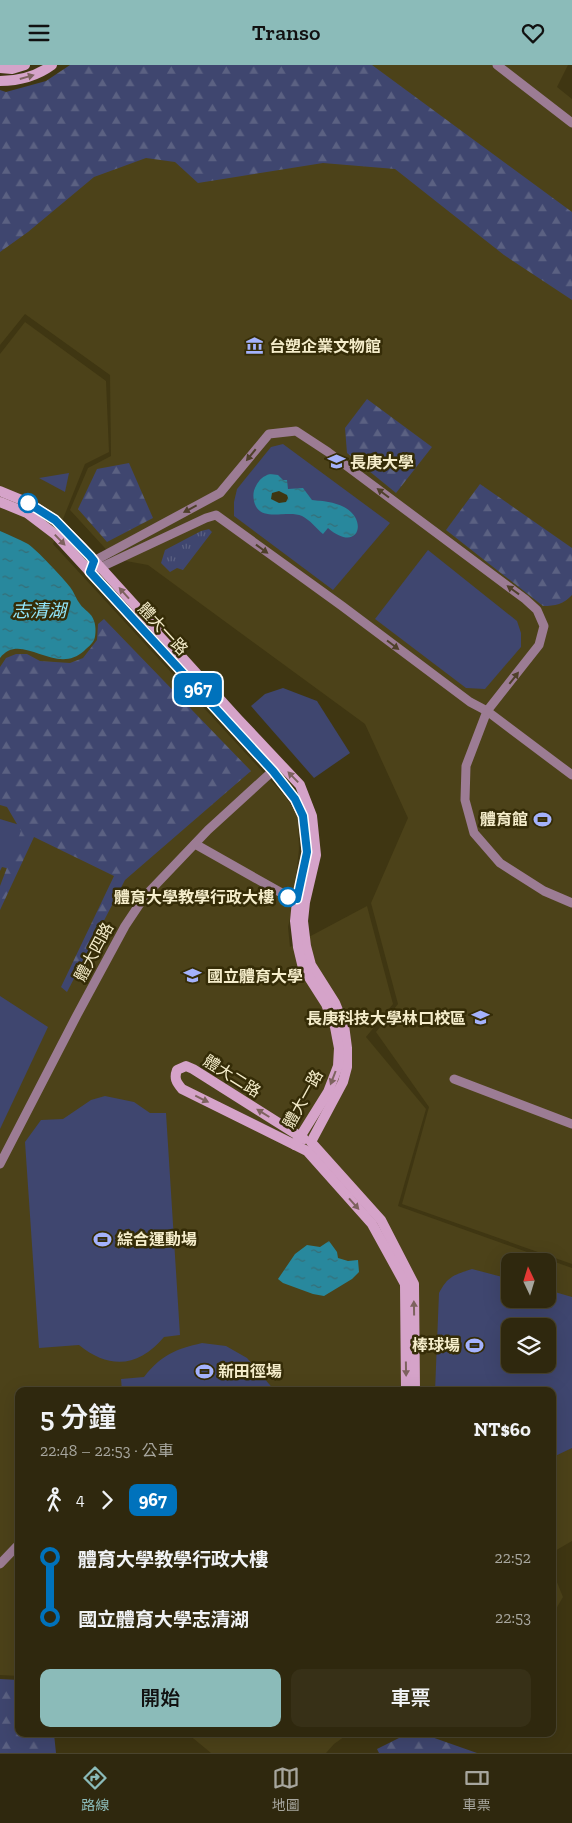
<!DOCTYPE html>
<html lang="zh-TW">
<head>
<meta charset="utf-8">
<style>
	:root { --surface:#2f280e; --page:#373017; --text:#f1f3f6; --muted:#a7a69e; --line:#4a442e; --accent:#8bbbb9 }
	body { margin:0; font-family:"Zilla Slab","Noto Sans TC",serif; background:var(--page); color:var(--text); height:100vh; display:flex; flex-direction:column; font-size:19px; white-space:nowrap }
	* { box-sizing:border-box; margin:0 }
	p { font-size:16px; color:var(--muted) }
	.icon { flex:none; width:28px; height:28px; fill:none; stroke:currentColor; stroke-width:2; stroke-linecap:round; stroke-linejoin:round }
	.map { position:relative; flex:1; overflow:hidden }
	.panel { position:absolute; left:15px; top:1322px; width:541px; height:350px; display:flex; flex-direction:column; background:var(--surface); border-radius:10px; box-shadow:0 5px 20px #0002,0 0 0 1px var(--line) }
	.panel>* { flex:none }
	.badge { padding:0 10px; border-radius:8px; font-size:18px; line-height:32px }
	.needle { width:32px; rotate:356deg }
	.tools { position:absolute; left:501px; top:1188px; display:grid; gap:10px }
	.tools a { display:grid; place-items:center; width:55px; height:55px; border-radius:10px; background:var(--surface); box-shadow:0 5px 20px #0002,0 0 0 1px var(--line); font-size:25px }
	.map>.badge { position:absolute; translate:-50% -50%; box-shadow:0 0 0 2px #fff }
	.legs { display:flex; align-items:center; gap:8px; height:55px; padding:0 25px; font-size:16px }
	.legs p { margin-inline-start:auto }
	.overview { display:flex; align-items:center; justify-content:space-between; height:85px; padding:0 25px }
	h1 { font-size:28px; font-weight:600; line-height:38px }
	.primary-button { display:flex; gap:10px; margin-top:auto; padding:10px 25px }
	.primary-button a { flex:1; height:58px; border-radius:10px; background:var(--accent); color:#111; font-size:20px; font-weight:600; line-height:58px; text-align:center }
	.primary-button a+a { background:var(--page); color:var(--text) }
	ul { padding:0 25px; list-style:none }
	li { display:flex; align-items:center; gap:18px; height:60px; font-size:19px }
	li i { display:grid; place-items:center; width:8px; height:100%; margin:0 6px; background:currentColor }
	li i::after { content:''; width:12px; height:12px; margin:-6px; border:4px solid; border-radius:50%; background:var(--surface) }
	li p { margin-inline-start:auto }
	li:first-child i { background:linear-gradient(#0000 50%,currentColor 0) }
	li:last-child i { background:linear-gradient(currentColor 50%,#0000 0) }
	header { display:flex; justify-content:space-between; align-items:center; height:65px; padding:0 25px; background:var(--accent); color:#111; font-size:22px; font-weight:600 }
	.tabs { display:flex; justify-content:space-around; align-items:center; height:70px; border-top:1px solid var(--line); background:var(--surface); font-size:14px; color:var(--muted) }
	.tabs a { display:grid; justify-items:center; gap:2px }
	.tabs .selected { color:var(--accent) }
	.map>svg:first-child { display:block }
	.built { fill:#4c4219; fill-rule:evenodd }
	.green { fill:#3f466f; fill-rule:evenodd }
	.forest { fill:url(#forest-firs) }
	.park { fill:url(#park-tufts) }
	.water { fill:url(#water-ripples) }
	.pier { fill:#3f3612 }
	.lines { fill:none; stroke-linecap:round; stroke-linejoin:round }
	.street { stroke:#9c7c94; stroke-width:9 }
	.secondary { stroke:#d5a3c9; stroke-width:10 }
	.oneway { fill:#7d625e }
	.oneway2 { fill:#4f402a }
	.line-1-casing { stroke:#fff; stroke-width:11 }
	.line-1 { stroke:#0072bc; stroke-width:8 }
	.stop-1-dot { fill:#fff; stroke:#0072bc; stroke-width:2.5 }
	.labels { text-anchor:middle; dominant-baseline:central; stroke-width:5; stroke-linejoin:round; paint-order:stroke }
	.poi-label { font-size:16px; font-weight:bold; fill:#f5edcb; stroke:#352c07; text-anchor:start }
	.street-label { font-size:16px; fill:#f5edcb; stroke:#352c07 }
	.stop-label { font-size:16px; font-weight:bold; fill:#f5edcb; stroke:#352c07; text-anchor:end }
	.water-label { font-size:18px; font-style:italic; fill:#92e6fb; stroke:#352c07 }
</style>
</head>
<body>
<header><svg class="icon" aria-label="menu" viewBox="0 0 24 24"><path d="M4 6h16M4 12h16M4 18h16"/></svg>Transo<svg class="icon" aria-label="heart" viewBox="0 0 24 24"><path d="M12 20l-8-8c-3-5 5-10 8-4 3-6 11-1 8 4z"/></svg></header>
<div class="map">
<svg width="572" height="1688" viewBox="0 0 572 1688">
	<defs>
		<pattern id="forest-firs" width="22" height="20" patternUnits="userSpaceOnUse" patternTransform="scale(1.25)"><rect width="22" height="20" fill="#3f466f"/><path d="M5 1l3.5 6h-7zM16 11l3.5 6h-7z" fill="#5b6182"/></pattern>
		<pattern id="park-tufts" width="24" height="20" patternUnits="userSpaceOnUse" patternTransform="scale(1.25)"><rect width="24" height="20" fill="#3f466f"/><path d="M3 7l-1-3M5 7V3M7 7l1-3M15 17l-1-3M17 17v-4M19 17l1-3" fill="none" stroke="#5b6182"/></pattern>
		<pattern id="water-ripples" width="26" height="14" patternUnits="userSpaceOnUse" patternTransform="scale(1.25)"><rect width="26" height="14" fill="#28889d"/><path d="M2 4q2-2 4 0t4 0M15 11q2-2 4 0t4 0" fill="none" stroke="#366e77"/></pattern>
	</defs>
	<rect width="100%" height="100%" fill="#3f3612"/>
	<g class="built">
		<polygon points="80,0 568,0 557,22 572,34 572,1199 402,1139 429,1042 376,967 398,939 371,838 408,753 365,659 148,500 115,494 70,445 88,403 111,391 110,310 25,249 0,280 0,157"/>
		<path d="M 25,257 L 106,316 L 109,387 L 85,399 L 53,479 L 285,731 L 298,750 L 299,784 L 293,841 L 288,862 L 290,882 L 367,841 L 393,939 L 366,972 L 426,1044 L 398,1141 L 572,1203 L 572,1476 L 553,1487 L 552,1326 L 19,1326 L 19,1611 L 0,1610 L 0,289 ZM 510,1196 L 548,1196 L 548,1234 L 510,1234 ZM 510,1261 L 548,1261 L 548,1299 L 510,1299 Z"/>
		<polygon points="552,1505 563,1532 553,1549 552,1549"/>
		<polygon points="188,1669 348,1669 334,1679 326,1688 211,1688"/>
	</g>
	<g class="green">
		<polygon points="283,379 390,458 333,525 234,451 234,437 237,424 271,382"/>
		<polygon points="69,408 65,427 39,413"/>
		<polygon points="428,485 517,556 521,568 521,582 485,624 466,623 375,554"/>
		<polygon points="283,623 317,636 350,688 314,713 251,641 265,629"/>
		<polygon points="0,754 23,761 10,804 2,802 0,806"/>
		<polygon points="0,931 48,962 0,1064"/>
		<path d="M 105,1031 L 134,1037 L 150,1048 L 166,1048 L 180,1270 L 164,1272 C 139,1302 110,1305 79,1280 L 39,1283 L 25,1077 L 41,1055 L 63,1054 L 91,1035 Z"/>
		<path d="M 472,1204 L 510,1214 L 510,1234 L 548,1234 L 548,1225 L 572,1232 L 572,1383 L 553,1392 L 552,1326 L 435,1326 L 439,1228 C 448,1211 454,1210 472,1204 ZM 510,1261 L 548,1261 L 548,1299 L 510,1299 Z"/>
		<path d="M 202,1278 L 226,1281 L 247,1293 L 275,1326 L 122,1326 L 121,1314 L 144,1312 C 161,1290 176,1284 202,1278 Z"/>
	</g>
	<g class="forest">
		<polygon points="70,0 372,0 572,147 572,235 504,190 395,104 323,98 198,118 175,97 146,93 94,112 28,167 0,187 0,25 6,27 46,16"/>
		<polygon points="367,334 432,382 396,428 347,388 345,363"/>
		<polygon points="129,398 153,453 107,477 78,444 97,404"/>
		<path d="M 480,419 L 572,483 L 572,530 C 564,539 555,541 543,541 L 446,465 Z"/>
		<polygon points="104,554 251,706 125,815 67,927 61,922 114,811 34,772 0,845 0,821 21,766 7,742 0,740 0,602 6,593 16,589 27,589 40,596 70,598 83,593 97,575 98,559"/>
		<polygon points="0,1614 19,1615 19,1669 54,1669 56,1688 0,1688"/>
		<polygon points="407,1669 423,1669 477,1688 379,1688 377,1684"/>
	</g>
	<polygon class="park" points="209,464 212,467 183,505 177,503 170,507 161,498 165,485 201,466"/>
	<g class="water">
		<path d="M 270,409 L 278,410 L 283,415 L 287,415 L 288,424 L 303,423 L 312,435 C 323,436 334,437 344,442 C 369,455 358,489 328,463 L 323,469 C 316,463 310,455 302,451 C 287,444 259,459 254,436 C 253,431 253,426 256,421 C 259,415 263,411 270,409 Z"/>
		<path d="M 0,466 C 9,470 19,474 28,479 C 36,484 64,514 70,522 C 74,527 76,534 80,539 C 84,545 92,548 94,556 C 96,561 96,570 94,575 C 92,579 87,583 84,586 C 55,612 21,565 0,593 Z"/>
		<polygon points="329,1176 337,1187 338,1193 348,1196 358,1195 359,1207 352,1214 324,1231 313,1229 283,1218 278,1214 295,1189 307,1180 320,1182"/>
	</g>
	<polygon class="pier" points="279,426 287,430 288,433 286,437 279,438 271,434 272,428"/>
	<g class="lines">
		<g class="street">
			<polyline points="497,0 572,58"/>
			<polyline points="92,502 94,496 220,428 269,369 296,366 328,387 525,534 537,545 544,561 539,580 487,646 466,701 465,735 474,768 500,798 544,826 572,838"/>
			<polyline points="95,505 206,453 216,450 342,541 470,637 487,646 572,710"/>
			<polyline points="195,779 287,831 302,836"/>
			<polyline points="454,1014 572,1059"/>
			<polyline points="0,1099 77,950 125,861 145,831 208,765 277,702"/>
			<polyline points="0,1499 19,1479"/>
		</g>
		<g class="secondary">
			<polyline points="0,3 12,4 25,0"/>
			<path d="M 0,16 C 19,16 37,11 52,0"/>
			<polyline points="0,426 29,438 55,455 83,483 238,654 300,720 312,751 316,790 305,837 303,856 306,881 311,900 335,938 344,960 347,983 347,1002 343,1017 311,1077 381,1155 414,1219 415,1326"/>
			<polyline points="0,437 27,448 56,470 273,706 295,735 303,751 307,787 297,836 295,856 298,882 303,903 326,939 335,962 339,983 338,1001 328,1027 295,1080 307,1086 372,1159 405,1219 406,1326"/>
			<path d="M 295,1080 L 182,1024 C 176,1017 174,1013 177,1005 L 186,1001 L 193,1004 L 304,1074"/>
		</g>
	</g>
	<defs><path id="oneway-solid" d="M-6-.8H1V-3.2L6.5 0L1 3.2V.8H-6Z" transform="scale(1.25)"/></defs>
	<g class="oneway">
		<use href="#oneway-solid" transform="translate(27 12) rotate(-16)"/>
		<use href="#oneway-solid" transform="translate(60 475) rotate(46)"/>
		<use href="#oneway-solid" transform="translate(124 528) rotate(-132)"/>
		<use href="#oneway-solid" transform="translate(293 712) rotate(-134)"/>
		<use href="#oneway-solid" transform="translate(333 1013) rotate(111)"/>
		<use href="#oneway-solid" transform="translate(202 1034) rotate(26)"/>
		<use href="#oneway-solid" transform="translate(263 1048) rotate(-148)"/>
		<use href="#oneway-solid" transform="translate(354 1139) rotate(48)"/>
		<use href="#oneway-solid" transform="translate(414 1243) rotate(-91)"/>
		<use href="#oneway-solid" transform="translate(406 1304) rotate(89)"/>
	</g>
	<g class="oneway2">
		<use href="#oneway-solid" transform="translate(251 390) rotate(129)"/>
		<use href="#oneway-solid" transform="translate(383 428) rotate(-143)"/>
		<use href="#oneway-solid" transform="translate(190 444) rotate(152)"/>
		<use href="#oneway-solid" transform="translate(262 484) rotate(36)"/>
		<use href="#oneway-solid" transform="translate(513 525) rotate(-144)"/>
		<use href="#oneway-solid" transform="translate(393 580) rotate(37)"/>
		<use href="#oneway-solid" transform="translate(514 613) rotate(-52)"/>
	</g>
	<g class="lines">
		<defs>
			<polyline id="line-1" points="28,438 55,455 90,491 94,496 90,507 273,706 295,734 303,751 307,787 297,834 288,832"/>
		</defs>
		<use href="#line-1" class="line-1-casing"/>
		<use href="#line-1" class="line-1"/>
	</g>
	<defs>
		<symbol id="museum-bare" viewBox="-9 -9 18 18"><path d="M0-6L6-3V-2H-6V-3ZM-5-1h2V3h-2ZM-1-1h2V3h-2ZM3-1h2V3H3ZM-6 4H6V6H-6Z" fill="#a4b2fc" stroke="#352c07" stroke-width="2.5" paint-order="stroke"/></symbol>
		<symbol id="university-bare" viewBox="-9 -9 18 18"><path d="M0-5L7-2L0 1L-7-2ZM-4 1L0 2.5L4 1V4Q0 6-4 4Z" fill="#a4b2fc" stroke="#352c07" stroke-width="2.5" paint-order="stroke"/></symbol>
		<symbol id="stadium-bare" viewBox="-9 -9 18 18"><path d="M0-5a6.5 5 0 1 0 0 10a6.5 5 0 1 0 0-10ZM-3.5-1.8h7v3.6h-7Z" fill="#a4b2fc" stroke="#352c07" stroke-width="2.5" paint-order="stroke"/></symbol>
		<symbol id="school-bare" viewBox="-9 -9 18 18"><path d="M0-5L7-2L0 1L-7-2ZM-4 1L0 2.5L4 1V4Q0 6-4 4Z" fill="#a4b2fc" stroke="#352c07" stroke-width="2.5" paint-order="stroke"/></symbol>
	</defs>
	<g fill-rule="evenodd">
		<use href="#museum-bare" x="242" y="268" width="25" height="25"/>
		<use href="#university-bare" x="324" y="384" width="25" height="25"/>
		<use href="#stadium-bare" x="530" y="742" width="25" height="25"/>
		<use href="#school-bare" x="180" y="898" width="25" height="25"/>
		<use href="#university-bare" x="468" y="940" width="25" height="25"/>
		<use href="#stadium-bare" x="90" y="1162" width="25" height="25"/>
		<use href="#stadium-bare" x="462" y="1268" width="25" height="25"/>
		<use href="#stadium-bare" x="192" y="1294" width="25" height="25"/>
	</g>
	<g class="stop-1-dot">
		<circle cx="28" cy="438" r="9"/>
		<circle cx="288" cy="832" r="9"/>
	</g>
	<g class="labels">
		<g class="poi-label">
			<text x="269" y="281">台塑企業文物館</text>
			<text x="350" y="397">長庚大學</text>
			<text x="528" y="754" text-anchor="end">體育館</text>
			<text x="207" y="911">國立體育大學</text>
			<text x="466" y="953" text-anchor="end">長庚科技大學林口校區</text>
			<text x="117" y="1174">綜合運動場</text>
			<text x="460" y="1280" text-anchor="end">棒球場</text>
			<text x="218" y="1306">新田徑場</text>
		</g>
		<g class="street-label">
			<text transform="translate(163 564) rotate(47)">體大一路</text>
			<text transform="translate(94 887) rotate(-62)">體大四路</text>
			<text transform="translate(232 1011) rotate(32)">體大二路</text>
			<text transform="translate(303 1034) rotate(-61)">體大一路</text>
		</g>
		<g class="stop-label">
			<text x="274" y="832">體育大學教學行政大樓</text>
		</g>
		<g class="water-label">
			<text x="39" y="546">志清湖</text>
		</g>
	</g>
</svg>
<div class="tools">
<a><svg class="needle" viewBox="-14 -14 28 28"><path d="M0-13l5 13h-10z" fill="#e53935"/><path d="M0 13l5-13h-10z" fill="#a7a69e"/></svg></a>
<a><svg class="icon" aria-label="layers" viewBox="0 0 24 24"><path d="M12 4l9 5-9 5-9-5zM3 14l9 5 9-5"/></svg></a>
</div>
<b class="badge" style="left:198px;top:624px;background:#0072bc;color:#fff">967</b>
<section class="panel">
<div class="overview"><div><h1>5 分鐘</h1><p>22:48 – 22:53 · 公車</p></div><b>NT$60</b></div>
<div class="legs"><svg class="icon" aria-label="walk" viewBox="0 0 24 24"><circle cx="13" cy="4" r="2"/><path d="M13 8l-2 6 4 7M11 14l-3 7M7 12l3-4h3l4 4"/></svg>4<svg class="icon" aria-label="forward" viewBox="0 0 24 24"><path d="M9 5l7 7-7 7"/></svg><b class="badge" style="background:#0072bc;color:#fff">967</b></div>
<ul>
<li><i style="color:#0072bc"></i><b>體育大學教學行政大樓</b><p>22:52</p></li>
<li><i style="color:#0072bc"></i><b>國立體育大學志清湖</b><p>22:53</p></li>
</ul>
<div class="primary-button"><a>開始</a><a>車票</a></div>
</section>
</div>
<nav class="tabs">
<a class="selected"><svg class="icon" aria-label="directions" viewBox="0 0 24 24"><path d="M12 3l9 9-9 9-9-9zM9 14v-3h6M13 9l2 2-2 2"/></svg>路線</a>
<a><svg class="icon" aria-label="map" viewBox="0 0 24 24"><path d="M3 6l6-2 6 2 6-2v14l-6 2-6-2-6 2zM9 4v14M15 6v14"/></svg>地圖</a>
<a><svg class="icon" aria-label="tickets" viewBox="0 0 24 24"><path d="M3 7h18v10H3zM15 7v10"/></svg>車票</a>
</nav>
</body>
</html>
